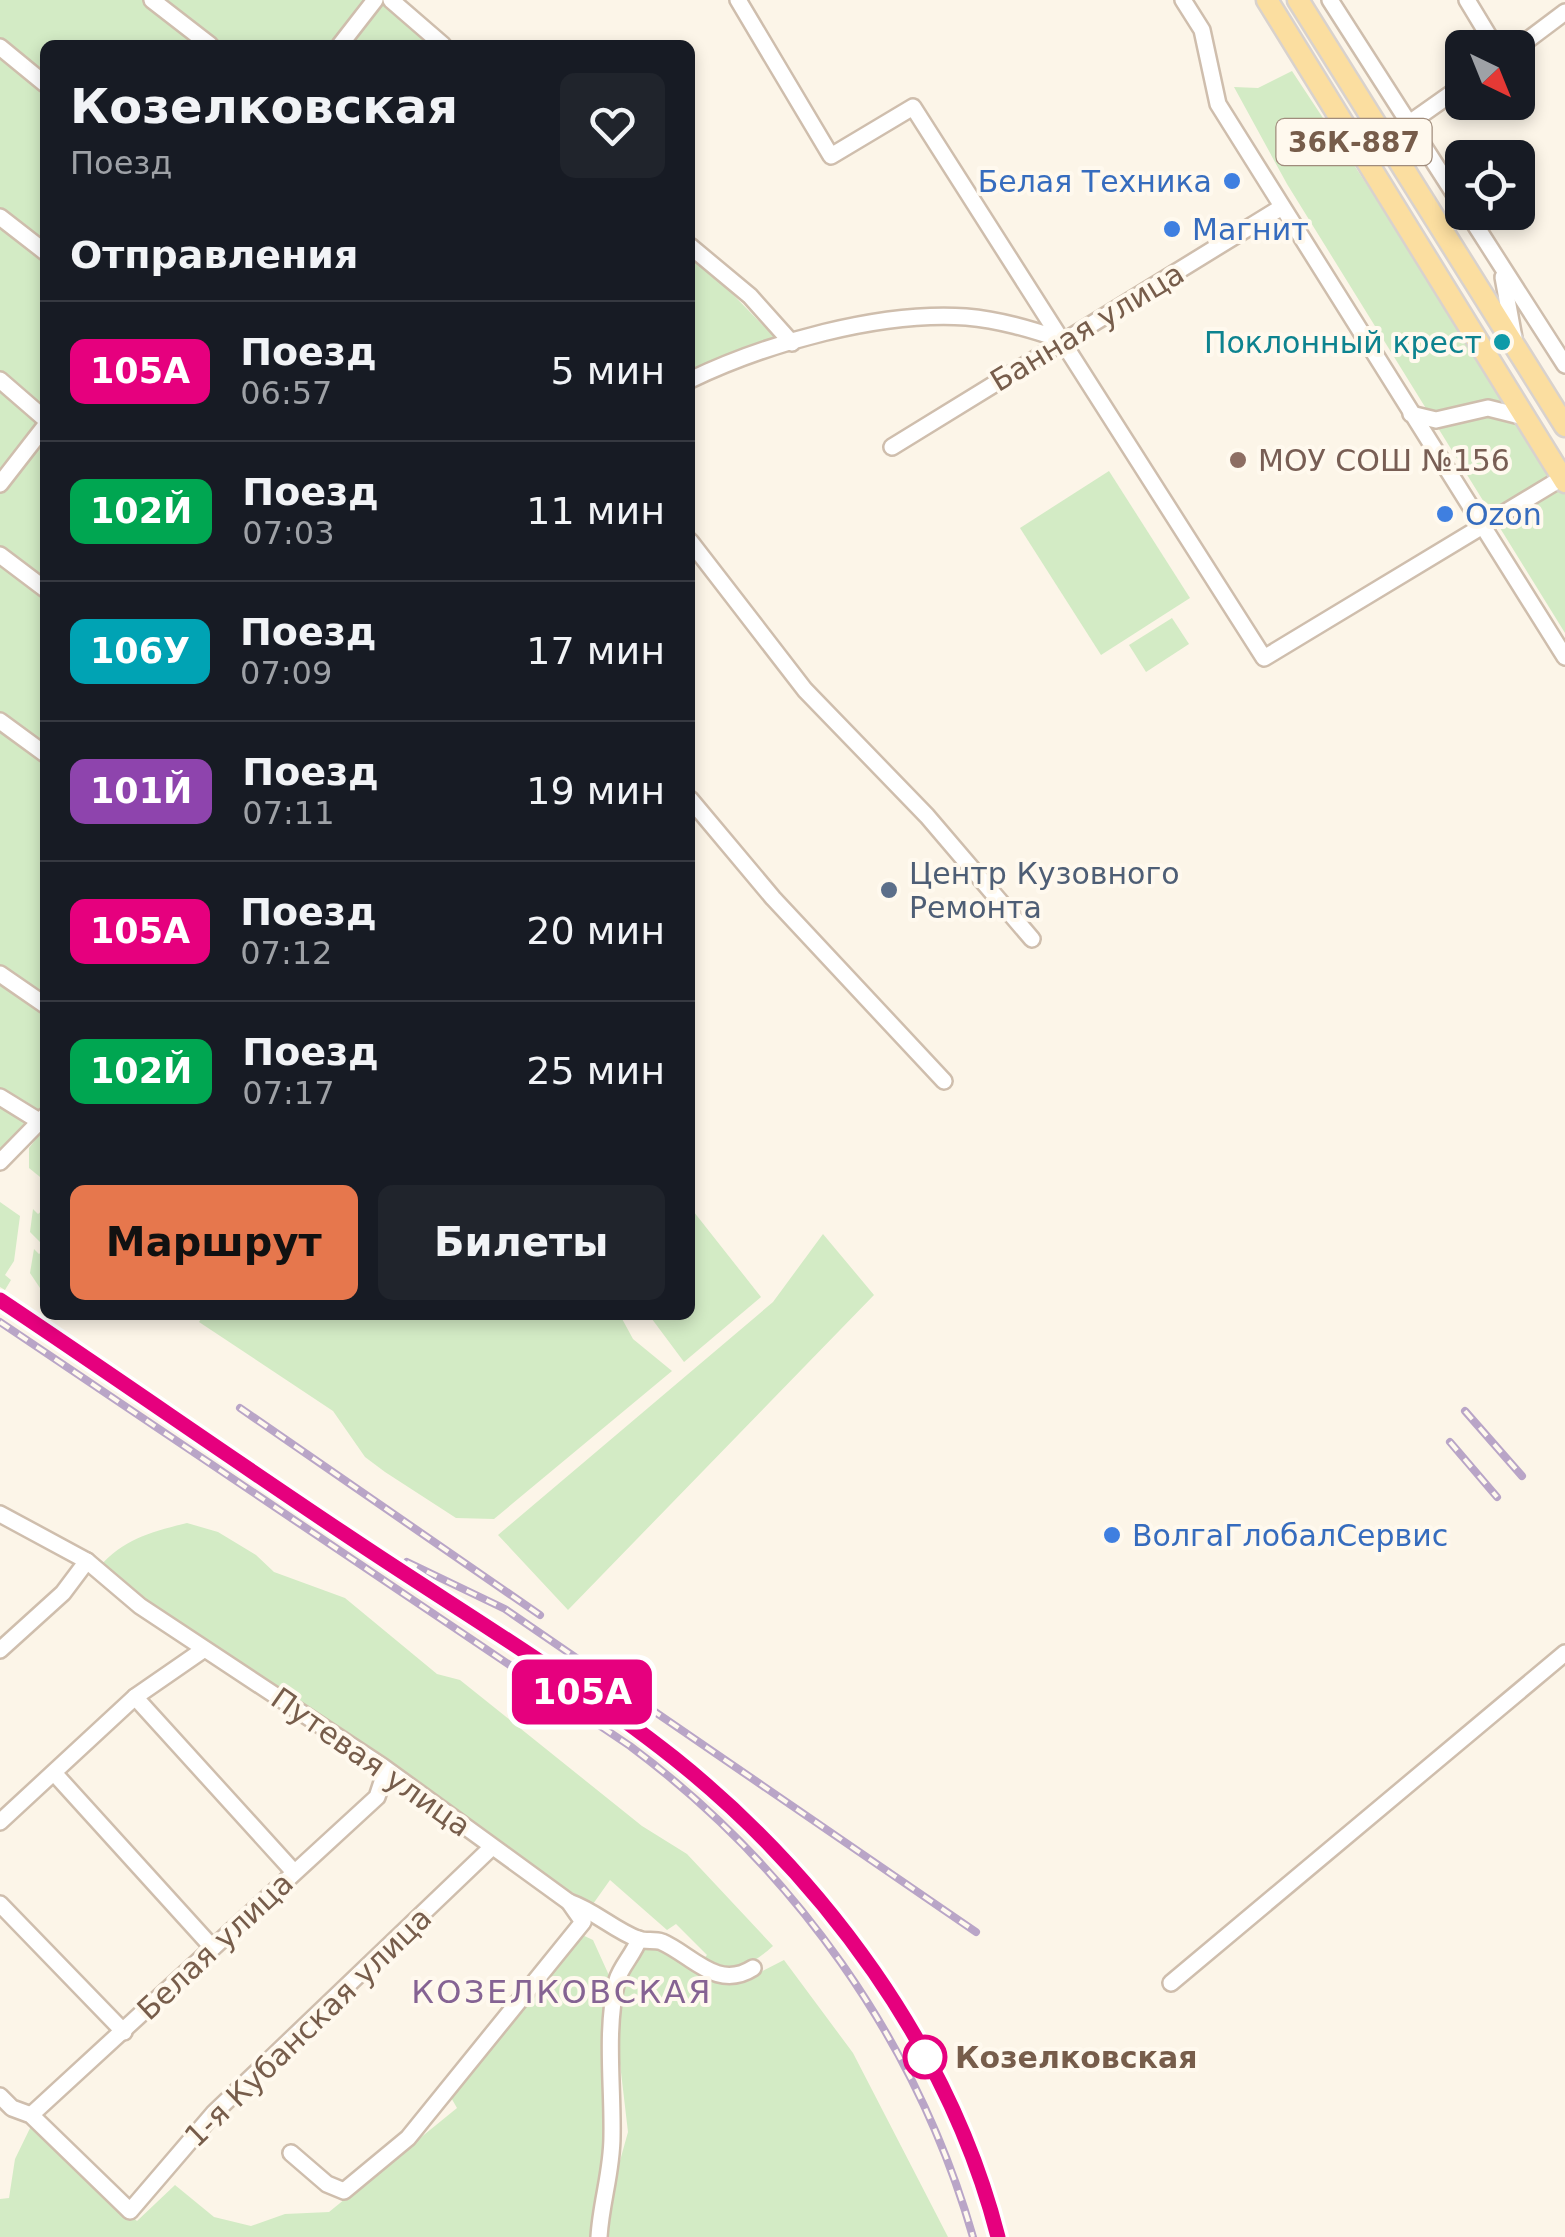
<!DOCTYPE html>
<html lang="ru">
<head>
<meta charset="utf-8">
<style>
	:root { --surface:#171b24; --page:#20242c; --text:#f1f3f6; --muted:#9ea1a6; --line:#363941; --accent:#e6774d }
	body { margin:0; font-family:"DejaVu Sans",sans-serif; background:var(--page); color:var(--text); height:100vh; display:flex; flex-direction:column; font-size:38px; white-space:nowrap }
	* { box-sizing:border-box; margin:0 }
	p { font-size:32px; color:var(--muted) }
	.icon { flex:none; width:55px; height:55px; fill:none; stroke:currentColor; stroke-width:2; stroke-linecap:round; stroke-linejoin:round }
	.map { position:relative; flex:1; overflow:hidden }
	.sheet { position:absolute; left:40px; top:40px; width:655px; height:1280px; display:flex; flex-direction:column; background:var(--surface); border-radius:15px; box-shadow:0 5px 15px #0003 }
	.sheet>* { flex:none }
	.badge { padding:0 20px; border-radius:15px; font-size:35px; line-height:65px }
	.needle { width:65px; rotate:137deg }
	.tools { position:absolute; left:1445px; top:30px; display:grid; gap:20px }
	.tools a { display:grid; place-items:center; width:90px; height:90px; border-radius:15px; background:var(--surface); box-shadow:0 5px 15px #0003; font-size:50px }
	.map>.badge { position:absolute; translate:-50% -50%; box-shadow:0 0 0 5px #fff }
	h2 { padding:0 30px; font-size:38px; line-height:90px }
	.round { display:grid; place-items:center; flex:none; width:105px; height:105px; border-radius:15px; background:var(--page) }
	.summary { display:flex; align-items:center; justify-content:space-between; height:170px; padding:0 30px }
	h1 { font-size:48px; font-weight:600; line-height:75px }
	.action { display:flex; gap:20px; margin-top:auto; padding:20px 30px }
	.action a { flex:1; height:115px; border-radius:15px; background:var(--accent); color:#111; font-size:40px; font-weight:600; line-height:115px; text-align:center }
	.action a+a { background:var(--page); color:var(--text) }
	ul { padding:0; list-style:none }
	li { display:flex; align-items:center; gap:30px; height:140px; padding:0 30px; border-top:2px solid var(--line) }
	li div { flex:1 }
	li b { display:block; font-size:38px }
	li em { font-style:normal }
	li .badge { min-width:110px; font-weight:700; text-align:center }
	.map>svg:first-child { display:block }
	.green { fill:#d3ebc5 }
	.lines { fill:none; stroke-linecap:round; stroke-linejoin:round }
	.minor-casing { stroke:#cfbead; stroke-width:20 }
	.major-casing { stroke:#d9d2cd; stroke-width:25 }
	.minor { stroke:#fff; stroke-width:15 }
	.major { stroke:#fbdea0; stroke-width:20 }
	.rail-casing { stroke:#b9a5c7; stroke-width:8 }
	.rail { stroke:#fff9ee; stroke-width:4; stroke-dasharray:11; stroke-linecap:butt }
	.line-casing { stroke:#fff; stroke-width:22 }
	.line { stroke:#e6007e; stroke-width:15 }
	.shop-dot { fill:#3f7fe0; stroke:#fff9ee; stroke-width:4 }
	.culture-dot { fill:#0f9aa8; stroke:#fff9ee; stroke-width:4 }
	.education-dot { fill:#8d6e63; stroke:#fff9ee; stroke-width:4 }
	.service-dot { fill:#5c6f8a; stroke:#fff9ee; stroke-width:4 }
	.stop-dot { fill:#fff; stroke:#e6007e; stroke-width:5 }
	.labels { text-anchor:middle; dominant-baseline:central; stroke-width:8; stroke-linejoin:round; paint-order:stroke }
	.shield { fill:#fff9ee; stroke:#a08c7c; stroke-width:2.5 }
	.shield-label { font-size:28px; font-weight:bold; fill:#775d4b }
	.shop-label { font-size:30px; fill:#366cbe; stroke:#fff9ee; text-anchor:start }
	.street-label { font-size:30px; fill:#775d4b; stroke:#fff9ee }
	.culture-label { font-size:30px; fill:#0d838f; stroke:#fff9ee; text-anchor:end }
	.education-label { font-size:30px; fill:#785e54; stroke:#fff9ee; text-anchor:start }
	.service-label { font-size:30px; fill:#4e5e75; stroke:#fff9ee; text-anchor:start }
	.stop-label { font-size:30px; font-weight:bold; fill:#775d4b; stroke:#fff9ee; text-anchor:start }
	.neighbourhood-label { font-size:32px; letter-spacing:2.5px; fill:#856393; stroke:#fff9ee }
</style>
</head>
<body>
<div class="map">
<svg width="1565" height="2237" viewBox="0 0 1565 2237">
	<rect width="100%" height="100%" fill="#fcf5e8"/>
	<g class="green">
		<polygon points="0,0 386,0 438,45 45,45 45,1108 0,1151"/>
		<polygon points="1292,71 1565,485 1565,633 1287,184 1234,87 1258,88"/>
		<polygon points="690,250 781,344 690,374"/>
		<polygon points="1109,471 1190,598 1101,655 1020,528"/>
		<polygon points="1172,618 1189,644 1146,672 1129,645"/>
		<polygon points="45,1127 45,1181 29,1168 29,1148"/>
		<polygon points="0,1202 20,1216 14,1261 5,1275 11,1280 5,1290 0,1287"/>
		<polygon points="690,1207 761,1297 684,1362 649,1315 690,1315"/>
		<polygon points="45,1208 45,1247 30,1232 33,1209 38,1214"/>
		<polygon points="823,1234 874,1295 568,1610 498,1535 773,1302"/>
		<polygon points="34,1249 39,1254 45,1249 45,1282 40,1288 30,1273"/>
		<polygon points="204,1315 620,1315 633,1339 672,1371 494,1519 456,1518 385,1472 365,1457 333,1411 199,1322"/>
		<path d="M 187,1523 L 218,1532 L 256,1555 L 274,1572 L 345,1598 L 437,1674 L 460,1680 L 642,1826 L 687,1854 L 773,1946 C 747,1969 734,1973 700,1963 L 707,1955 L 676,1924 L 667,1930 L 610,1880 L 593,1904 L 552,1881 L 99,1567 C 124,1539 151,1532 187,1523 Z"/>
		<polygon points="578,1933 593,1940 612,1982 602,2025 606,2185 593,2206 592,2237 0,2237 0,2199 9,2198 15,2159 33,2122 137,2221 175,2185 214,2217 251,2226 285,2214 329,2212 457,2108 449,2094"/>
		<polygon points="658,1946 751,1977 784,1960 853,2053 948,2237 604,2237 606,2211 628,2132 615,2021 623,1977 644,1947"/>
	</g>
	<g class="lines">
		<defs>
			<g id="minor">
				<polyline points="152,0 210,45"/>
				<polyline points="391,0 443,45"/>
				<polyline points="738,0 831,156 913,107 1264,658 1562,478"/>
				<polyline points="1183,0 1202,30 1218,104 1565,657"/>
				<polyline points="1330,0 1462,206"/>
				<polyline points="1467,0 1496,48"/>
				<polyline points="340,45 375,0"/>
				<polyline points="0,47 45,84"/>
				<polyline points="1517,48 1565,12"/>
				<polyline points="1411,122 1462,86"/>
				<polyline points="1467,212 1565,365"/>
				<polyline points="0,217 45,252"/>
				<polyline points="690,246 750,296 792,343"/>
				<polyline points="1503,277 1514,338"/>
				<polyline points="0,380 45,419"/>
				<path d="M 690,380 C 767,343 880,311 966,317 C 1000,320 1030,329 1063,340"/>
				<polyline points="1411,414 1436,420 1488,408 1524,417"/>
				<polyline points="892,447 1282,207"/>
				<polyline points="0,484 45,426"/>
				<polyline points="690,541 805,690 927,816 1032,939"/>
				<polyline points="0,555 45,589"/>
				<polyline points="0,721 45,754"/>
				<polyline points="690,799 773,898 944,1081"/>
				<polyline points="0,974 45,1005"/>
				<polyline points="0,1097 39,1121"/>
				<polyline points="0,1162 45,1116"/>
				<path d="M 0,1514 L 87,1561 L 140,1606 L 382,1766 L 569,1902 C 595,1911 614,1930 638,1939 C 646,1942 654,1939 662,1942 C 692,1955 717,1991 753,1968"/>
				<polyline points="0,1650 63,1593 87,1561"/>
				<polyline points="135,1697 294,1872"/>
				<polyline points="55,1774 212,1947"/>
				<polyline points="0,1822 135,1697 203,1650"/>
				<polyline points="0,1904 124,2032"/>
				<polyline points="1171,1983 1565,1653"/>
				<polyline points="0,2096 12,2108 31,2115 130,2211 214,2113 491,1848"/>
				<polyline points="31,2115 377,1797 386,1770"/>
				<polyline points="291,2153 327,2184 344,2191 408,2138 583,1922 569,1902"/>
				<path d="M 599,2237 C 601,2202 612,2172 612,2136 C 613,2084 605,2031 617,1980 C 621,1966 634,1954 639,1939"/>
			</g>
			<g id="major">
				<polyline points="1267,0 1565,482"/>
				<polyline points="1298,0 1565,426"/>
			</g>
		</defs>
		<use href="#minor" class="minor-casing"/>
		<use href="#major" class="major-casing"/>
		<use href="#minor" class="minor"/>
		<use href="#major" class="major"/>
		<defs>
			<g id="rail">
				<path d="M 0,1300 C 125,1384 249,1470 375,1554 C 475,1621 579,1683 674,1758 C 824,1877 951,2049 998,2237"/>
				<path d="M 0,1322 L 630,1746 C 793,1867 917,2041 973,2237"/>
				<polyline points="240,1408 540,1615"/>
				<polyline points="1465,1411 1522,1476"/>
				<polyline points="1450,1442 1497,1497"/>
				<polyline points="407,1562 505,1609 976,1932"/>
			</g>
		</defs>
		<use href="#rail" class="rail-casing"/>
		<use href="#rail" class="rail"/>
	</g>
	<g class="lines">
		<defs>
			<path id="line" d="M 0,1300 C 126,1384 249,1471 375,1554 C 475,1620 579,1683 674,1758 C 824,1878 950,2049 998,2237"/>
		</defs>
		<use href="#line" class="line-casing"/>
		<use href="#line" class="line"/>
	</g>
	<g class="shop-dot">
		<circle cx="1232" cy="181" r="10"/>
		<circle cx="1172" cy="229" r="10"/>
		<circle cx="1445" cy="514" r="10"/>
		<circle cx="1112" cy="1535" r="10"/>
	</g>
	<circle class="culture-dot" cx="1502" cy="342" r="10"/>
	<circle class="education-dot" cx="1238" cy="460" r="10"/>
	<circle class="service-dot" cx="889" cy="890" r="10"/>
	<circle class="stop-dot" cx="925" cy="2057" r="20"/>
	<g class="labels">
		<rect class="shield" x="1276.5" y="119" width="155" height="46" rx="8"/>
		<g class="shield-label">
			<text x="1354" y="142">36К-887</text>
		</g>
		<g class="shop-label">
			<text x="1212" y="181" text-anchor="end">Белая Техника</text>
			<text x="1192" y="229">Магнит</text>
			<text x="1465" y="514">Ozon</text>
			<text x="1132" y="1535">ВолгаГлобалСервис</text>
		</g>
		<g class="street-label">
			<text transform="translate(1087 327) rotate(-31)">Банная улица</text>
			<text transform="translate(371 1762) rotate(35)">Путевая улица</text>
			<text transform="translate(215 1946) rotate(-43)">Белая улица</text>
			<text transform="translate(308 2027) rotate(-44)">1-я Кубанская улица</text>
		</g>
		<g class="culture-label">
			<text x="1482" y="342">Поклонный крест</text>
		</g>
		<g class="education-label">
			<text x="1258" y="460">МОУ СОШ №156</text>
		</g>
		<g class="service-label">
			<text x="909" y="873">Центр Кузовного<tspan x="909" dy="34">Ремонта</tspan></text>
		</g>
		<g class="stop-label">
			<text x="955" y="2057">Козелковская</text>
		</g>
		<g class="neighbourhood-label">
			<text x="562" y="1992">КОЗЕЛКОВСКАЯ</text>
		</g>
	</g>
</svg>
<div class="tools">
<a><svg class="needle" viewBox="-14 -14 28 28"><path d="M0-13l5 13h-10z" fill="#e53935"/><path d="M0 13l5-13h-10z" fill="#9ea1a6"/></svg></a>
<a><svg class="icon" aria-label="locate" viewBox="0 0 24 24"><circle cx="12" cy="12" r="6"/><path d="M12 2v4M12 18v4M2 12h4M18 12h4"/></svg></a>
</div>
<b class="badge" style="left:582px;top:1692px;background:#e6007e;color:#fff">105А</b>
<section class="sheet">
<div class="summary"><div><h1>Козелковская</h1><p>Поезд</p></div><a class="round"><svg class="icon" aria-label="heart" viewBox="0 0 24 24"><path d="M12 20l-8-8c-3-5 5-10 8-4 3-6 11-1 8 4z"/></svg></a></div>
<h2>Отправления</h2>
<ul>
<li><span class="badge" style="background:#e6007e;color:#fff">105А</span><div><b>Поезд</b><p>06:57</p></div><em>5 мин</em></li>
<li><span class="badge" style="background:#00a651;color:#fff">102Й</span><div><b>Поезд</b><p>07:03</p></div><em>11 мин</em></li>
<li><span class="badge" style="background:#00a3b4;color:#fff">106У</span><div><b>Поезд</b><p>07:09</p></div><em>17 мин</em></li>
<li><span class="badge" style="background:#8e44ad;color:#fff">101Й</span><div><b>Поезд</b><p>07:11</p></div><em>19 мин</em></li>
<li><span class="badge" style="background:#e6007e;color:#fff">105А</span><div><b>Поезд</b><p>07:12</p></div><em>20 мин</em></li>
<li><span class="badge" style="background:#00a651;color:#fff">102Й</span><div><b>Поезд</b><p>07:17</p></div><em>25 мин</em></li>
</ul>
<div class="action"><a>Маршрут</a><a>Билеты</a></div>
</section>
</div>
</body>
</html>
